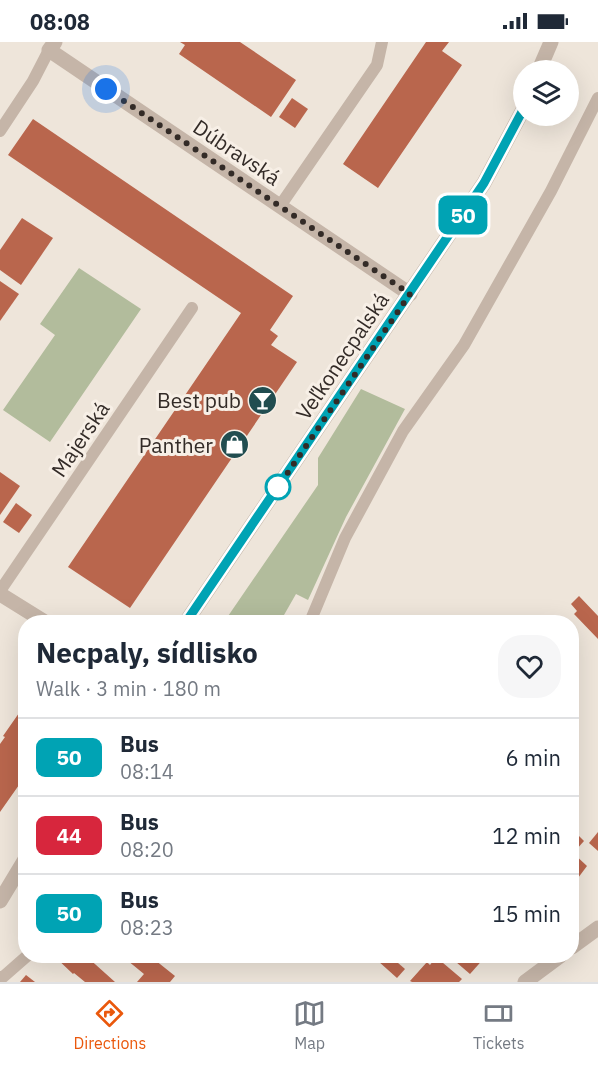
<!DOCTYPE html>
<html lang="en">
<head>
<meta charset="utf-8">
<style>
	:root { --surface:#fff; --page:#f6f6f7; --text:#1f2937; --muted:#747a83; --line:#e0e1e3; --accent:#ea580c }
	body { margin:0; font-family:"IBM Plex Sans",sans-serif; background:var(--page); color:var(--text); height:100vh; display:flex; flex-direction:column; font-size:22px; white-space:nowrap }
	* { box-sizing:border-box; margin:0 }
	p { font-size:20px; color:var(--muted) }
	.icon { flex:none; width:33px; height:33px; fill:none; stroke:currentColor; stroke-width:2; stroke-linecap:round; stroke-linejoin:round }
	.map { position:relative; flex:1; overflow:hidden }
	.drawer { position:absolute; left:18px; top:573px; width:561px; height:348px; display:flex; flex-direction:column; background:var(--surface); border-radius:24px; box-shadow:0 6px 24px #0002 }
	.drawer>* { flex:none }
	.badge { padding:0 12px; border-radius:9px; font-size:21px; line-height:39px }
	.tools { position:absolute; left:513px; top:18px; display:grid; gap:12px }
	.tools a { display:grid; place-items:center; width:66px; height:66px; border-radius:50%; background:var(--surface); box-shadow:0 6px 24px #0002; font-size:30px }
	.you { position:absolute; width:30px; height:30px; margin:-15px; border:4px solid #fff; border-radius:50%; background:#1a73e8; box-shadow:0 0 0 9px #1a73e833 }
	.map>.badge { position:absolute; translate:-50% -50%; box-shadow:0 0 0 3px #fff }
	.round { display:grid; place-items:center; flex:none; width:63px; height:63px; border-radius:24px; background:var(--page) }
	.overview { display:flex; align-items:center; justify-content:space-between; height:102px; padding:0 18px }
	h1 { font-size:28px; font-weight:800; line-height:45px }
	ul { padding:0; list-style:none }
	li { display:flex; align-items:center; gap:18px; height:78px; padding:0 18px; border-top:2px solid var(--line) }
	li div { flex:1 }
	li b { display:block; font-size:22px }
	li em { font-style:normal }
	li .badge { min-width:66px; font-weight:700; text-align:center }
	.status { display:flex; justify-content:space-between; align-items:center; height:42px; padding:0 30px; background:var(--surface); direction:ltr }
	.status svg { height:16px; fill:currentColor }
	.dock { display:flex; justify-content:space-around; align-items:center; height:84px; border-top:2px solid var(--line); background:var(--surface); font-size:16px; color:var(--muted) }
	.dock a { display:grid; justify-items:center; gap:3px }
	.dock .on { color:var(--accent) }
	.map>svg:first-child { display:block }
	.green { fill:#b2bc9c }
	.building { fill:#b9664d }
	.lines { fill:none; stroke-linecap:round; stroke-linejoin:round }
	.service { stroke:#c5b5a8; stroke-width:12 }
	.minor { stroke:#c5b5a8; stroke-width:15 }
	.line-casing { stroke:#fff; stroke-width:14 }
	.line { stroke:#00a3b4; stroke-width:9 }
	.walk { stroke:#332b27; stroke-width:6; stroke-dasharray:0 10.8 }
	.stop-dot { fill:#fff; stroke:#00a3b4; stroke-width:3 }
	.labels { text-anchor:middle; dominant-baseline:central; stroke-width:6; stroke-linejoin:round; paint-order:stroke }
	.street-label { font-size:21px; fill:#332b27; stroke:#f7efe6 }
	.poi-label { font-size:21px; fill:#332b27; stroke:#f7efe6; text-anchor:end }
</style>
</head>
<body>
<div class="status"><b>08:08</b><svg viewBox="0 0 49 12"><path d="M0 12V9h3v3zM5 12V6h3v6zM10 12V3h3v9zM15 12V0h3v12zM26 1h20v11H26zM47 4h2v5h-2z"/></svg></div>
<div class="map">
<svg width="598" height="940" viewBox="0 0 598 940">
	<rect width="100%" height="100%" fill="#eee5da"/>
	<g class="green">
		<polygon points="79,226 141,267 50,400 3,368 55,293 40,282"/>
		<polygon points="361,347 405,367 346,475 308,558 296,552 280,580 224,580 318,443 318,416"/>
	</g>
	<g class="building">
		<polygon points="180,0 240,0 296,38 271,75 179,12 185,3"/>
		<polygon points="426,0 449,0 442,9 462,23 378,146 343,122"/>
		<polygon points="292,56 308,67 295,86 279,75"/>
		<polygon points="33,77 293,254 270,288 278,294 271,303 297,320 130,566 68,525 241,271 8,113"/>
		<polygon points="22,176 53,196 21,243 0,228 0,208"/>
		<polygon points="0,239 19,252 0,279"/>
		<polygon points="0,430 20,444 0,473"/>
		<polygon points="16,461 32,473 19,491 3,480"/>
		<polygon points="579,554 598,574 598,597 574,572 577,569 571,562"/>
		<polygon points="26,661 26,733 0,770 0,702 5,695 3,694"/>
		<polygon points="572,787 584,799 576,808 572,804"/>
		<polygon points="598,790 598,809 589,801"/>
		<polygon points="572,810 587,824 572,844"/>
		<polygon points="54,914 86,914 115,940 85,940 74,931 73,932"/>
		<polygon points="122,914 150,914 175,934 170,940 137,940 144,932"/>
		<polygon points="384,914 390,914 405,927 397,936 378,919"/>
		<polygon points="449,914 486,914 470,932"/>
		<polygon points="436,915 462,937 459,940 412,940 410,939 427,920 430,923"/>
		<polygon points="26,933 35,940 20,940"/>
	</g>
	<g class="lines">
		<g class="service">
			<polyline points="0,89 33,39 49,8"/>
			<polyline points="280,164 377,23 382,0"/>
			<polyline points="0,549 192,266"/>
			<polyline points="310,580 345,496 403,389 464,303 551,149 598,56"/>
			<polyline points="0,935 3,935 27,914"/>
		</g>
		<g class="minor">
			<polyline points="55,0 49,8 410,252"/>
			<polyline points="539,28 551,0"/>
			<polyline points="0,552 45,580"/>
			<polyline points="186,580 484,141 524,66"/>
			<polyline points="0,859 26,816"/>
			<polyline points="572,905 598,886"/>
			<polyline points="525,940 560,914"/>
		</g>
	</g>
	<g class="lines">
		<defs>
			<polyline id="line" points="186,580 484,141 524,66"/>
		</defs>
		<use href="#line" class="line-casing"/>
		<use href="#line" class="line"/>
		<polyline class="walk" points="106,47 410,252 278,445"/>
	</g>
	<defs>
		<symbol id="bar-disc" viewBox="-11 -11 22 22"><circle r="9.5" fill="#214d50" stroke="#f7efe6"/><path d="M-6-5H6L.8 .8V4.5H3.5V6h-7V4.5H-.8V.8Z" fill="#fff"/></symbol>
		<symbol id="shop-disc" viewBox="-11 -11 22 22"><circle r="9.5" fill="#214d50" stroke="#f7efe6"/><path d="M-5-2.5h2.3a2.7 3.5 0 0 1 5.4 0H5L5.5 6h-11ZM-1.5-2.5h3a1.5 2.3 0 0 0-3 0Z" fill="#fff"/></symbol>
	</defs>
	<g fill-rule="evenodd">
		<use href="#bar-disc" x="246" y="342" width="33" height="33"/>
		<use href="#shop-disc" x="218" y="386" width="33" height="33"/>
	</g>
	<circle class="stop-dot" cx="278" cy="445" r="12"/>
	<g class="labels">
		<g class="street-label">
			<text transform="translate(237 110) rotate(34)">Dúbravská</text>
			<text transform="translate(342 314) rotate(-56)">Veľkonecpalská</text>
			<text transform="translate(80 397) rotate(-56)">Majerská</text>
		</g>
		<g class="poi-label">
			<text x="241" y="358">Best pub</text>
			<text x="213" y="403">Panther</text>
		</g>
	</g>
</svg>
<div class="tools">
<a><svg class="icon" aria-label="layers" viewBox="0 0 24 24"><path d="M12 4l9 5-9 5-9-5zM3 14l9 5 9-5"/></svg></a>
</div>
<div class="you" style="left:106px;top:47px"></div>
<b class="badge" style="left:463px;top:173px;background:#00a3b4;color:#fff">50</b>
<section class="drawer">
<div class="overview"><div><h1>Necpaly, sídlisko</h1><p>Walk · 3 min · 180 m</p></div><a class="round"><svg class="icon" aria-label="heart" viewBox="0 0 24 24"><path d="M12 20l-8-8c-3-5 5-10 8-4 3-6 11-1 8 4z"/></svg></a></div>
<ul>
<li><span class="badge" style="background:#00a3b4;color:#fff">50</span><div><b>Bus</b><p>08:14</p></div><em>6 min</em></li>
<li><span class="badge" style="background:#d7263d;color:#fff">44</span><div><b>Bus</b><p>08:20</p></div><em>12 min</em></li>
<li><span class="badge" style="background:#00a3b4;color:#fff">50</span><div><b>Bus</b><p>08:23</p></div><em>15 min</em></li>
</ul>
</section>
</div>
<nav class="dock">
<a class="on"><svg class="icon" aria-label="directions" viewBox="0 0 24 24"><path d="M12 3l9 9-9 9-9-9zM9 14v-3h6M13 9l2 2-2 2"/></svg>Directions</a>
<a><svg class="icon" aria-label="map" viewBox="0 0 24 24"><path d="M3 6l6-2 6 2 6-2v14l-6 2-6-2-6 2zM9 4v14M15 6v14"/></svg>Map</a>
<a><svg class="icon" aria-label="tickets" viewBox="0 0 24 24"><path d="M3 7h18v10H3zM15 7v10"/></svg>Tickets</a>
</nav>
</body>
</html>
